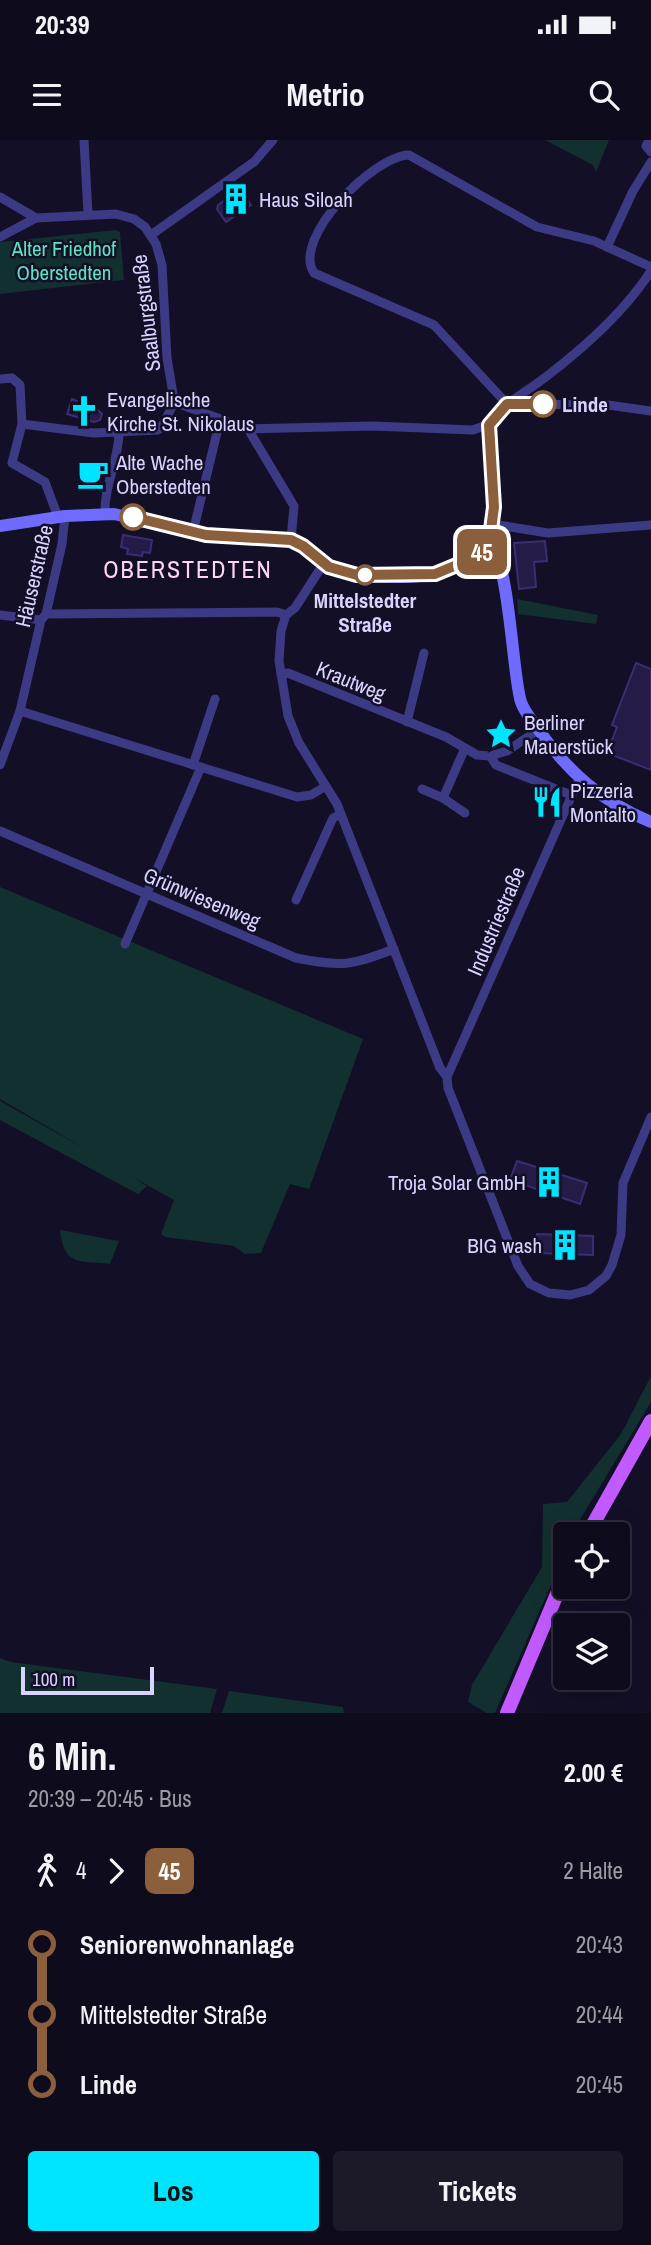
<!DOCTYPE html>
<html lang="de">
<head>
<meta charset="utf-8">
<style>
	:root { --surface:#0e0b1c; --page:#1c1929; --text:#f1f3f6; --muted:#9b9ba3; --line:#2e2b3b; --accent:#00e5ff }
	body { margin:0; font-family:"Archivo Narrow",sans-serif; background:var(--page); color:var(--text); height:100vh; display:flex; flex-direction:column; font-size:26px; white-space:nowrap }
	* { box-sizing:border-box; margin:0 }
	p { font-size:23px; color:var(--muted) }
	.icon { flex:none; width:38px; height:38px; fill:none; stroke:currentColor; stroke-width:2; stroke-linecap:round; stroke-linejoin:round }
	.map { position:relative; height:1573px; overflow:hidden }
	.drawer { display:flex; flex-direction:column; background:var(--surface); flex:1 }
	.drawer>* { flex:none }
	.badge { padding:0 14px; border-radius:10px; font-size:24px; line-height:46px }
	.tools { position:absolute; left:553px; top:1382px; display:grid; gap:14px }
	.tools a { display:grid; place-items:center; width:77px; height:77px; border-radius:7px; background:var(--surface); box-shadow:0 7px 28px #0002,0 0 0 2px var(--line); font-size:35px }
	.scale { position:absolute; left:21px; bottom:18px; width:133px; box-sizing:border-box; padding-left:7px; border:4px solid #d9d4ff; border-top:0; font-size:19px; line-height:24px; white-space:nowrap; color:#d9d4ff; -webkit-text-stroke:5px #130f26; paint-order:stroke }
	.map>.badge { position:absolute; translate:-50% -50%; box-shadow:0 0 0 4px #fff }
	.legs { display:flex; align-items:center; gap:10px; height:77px; padding:0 28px; font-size:23px }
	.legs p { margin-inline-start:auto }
	.summary { display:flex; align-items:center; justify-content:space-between; height:119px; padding:0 28px }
	h1 { font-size:38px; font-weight:700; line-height:52px }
	.action { display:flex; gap:14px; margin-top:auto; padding:14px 28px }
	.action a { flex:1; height:80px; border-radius:7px; background:var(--accent); color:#111; font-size:28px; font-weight:700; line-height:80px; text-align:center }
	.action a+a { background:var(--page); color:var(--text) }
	ul { padding:0 28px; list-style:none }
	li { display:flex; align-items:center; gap:24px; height:70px; font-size:26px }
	li i { display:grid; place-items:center; width:10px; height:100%; margin:0 9px; background:currentColor }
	li i::after { content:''; width:18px; height:18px; margin:-9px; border:5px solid; border-radius:50%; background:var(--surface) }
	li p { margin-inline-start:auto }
	li:first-child i { background:linear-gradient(#0000 50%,currentColor 0) }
	li:last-child i { background:linear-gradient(currentColor 50%,#0000 0) }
	.status { display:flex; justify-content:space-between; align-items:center; height:49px; padding:0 35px; background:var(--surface); direction:ltr }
	.status svg { height:19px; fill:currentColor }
	header { display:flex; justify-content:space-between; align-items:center; height:91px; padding:0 28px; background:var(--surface); font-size:32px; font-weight:700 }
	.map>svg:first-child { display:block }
	.green { fill:#12302f }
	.building { fill:#241b47; stroke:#3b2d73; stroke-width:2 }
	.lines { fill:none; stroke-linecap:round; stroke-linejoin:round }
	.street { stroke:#3d3a85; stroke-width:9 }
	.secondary { stroke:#6f6bff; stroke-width:12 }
	.primary { stroke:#c25bff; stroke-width:14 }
	.line-1-casing { stroke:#fff; stroke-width:16 }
	.line-1 { stroke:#8b5e3c; stroke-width:10 }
	.stop-1-dot { fill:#fff; stroke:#8b5e3c; stroke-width:3.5 }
	.labels { text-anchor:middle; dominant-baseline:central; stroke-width:5; stroke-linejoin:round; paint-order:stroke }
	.poi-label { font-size:21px; fill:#d9d4ff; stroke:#130f26; text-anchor:start }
	.park-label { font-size:21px; fill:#5fe0c0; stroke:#130f26 }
	.street-label { font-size:21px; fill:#d9d4ff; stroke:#130f26 }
	.stop-label { font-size:21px; font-weight:bold; fill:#d9d4ff; stroke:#130f26; text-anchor:start }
	.quarter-label { font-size:24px; letter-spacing:2px; fill:#ffd6f0; stroke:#130f26 }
</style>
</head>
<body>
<div class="status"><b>20:39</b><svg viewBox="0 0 49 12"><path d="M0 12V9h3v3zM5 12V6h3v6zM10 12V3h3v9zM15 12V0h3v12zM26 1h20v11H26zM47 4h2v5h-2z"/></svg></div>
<header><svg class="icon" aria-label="menu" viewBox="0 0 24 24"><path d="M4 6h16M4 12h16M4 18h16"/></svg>Metrio<svg class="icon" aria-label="search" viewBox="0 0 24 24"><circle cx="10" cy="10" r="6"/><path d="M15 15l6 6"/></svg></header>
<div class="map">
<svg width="651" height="1573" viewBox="0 0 651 1573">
	<rect width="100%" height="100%" fill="#130f26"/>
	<g class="green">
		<polygon points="545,0 609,0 596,32 593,25"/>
		<polygon points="116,90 120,92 124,140 0,154 0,102"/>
		<polygon points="517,459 598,475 596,484 518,474"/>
		<polygon points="0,747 363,899 309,1049 290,1044 261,1113 245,1114 234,1106 165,1097 161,1094 174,1060 131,1036 147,1046 138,1054 0,980 0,961 89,1011 0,959"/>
		<path d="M 60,1090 L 119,1101 L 110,1124 C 79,1120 64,1127 60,1090 Z"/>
		<polygon points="651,1236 651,1262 581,1378 573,1395 565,1395 565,1413 495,1573 487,1573 468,1562 472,1545 542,1427 543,1364 567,1362 621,1294"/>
		<polygon points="0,1518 11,1522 217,1549 210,1573 0,1573"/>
		<polygon points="229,1551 343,1567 344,1573 222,1573"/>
	</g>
	<g class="building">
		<polygon points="240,49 251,65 226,82 217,69 218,65"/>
		<polygon points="72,259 97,269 102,274 100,280 94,282 67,274"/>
		<polygon points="123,395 152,400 150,413 143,412 142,416 127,414 128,409 121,407"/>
		<polygon points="545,401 547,421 534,422 536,447 519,449 514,403"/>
		<polygon points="636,523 651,529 651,630 607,613 617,587 612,585"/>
		<polygon points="517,1021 587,1043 580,1064 510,1040"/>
		<polygon points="537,1094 593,1096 593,1115 537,1113"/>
	</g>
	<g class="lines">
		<g class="street">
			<polyline points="84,0 88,74"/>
			<polyline points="649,0 646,6 651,12"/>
			<polyline points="0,57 36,78 116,74 134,79 145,87 156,104 162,125 167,218 173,254 179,264 248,289 373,286 473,290 489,284"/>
			<polyline points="151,95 254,22 273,0"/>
			<polyline points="0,97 36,78"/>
			<polyline points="607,107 633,51 651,22"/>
			<path d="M 0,239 L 12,238 L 20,245 L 22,284 L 94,293 L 158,290 C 167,283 168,270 176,261"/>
			<path d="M 507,264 L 434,185 L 314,133 C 291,99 373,16 409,15 L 537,87 L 594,101 L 651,127"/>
			<polyline points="509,264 608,265 651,271"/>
			<polyline points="22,284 12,323 45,342 58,377"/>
			<polyline points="248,289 294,366 291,400"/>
			<path d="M 105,373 C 104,345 119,321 119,292"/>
			<polyline points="492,384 548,393 651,385"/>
			<polyline points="193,392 220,280"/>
			<path d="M 488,412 L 493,367 L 489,284 C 503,263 527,252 547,236 C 585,207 625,171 651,131"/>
			<polyline points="324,423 295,468 286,475 281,491 279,521 288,576 299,603 337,664 440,928 447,937 448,948 518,1126 530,1144 549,1153 570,1155 589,1150 606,1136 612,1125 621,1095 623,1043 651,977"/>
			<polyline points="46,474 277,472 286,475"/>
			<polyline points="0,475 41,480"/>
			<polyline points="281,534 288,533 446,597 477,615 490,616 496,625 571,655"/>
			<polyline points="20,571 297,657 311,655 326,646"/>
			<polyline points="407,582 424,513"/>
			<polyline points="490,616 507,611 538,590"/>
			<polyline points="0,625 20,571 41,480 46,474 62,404 65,376"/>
			<polyline points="193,625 215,559"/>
			<polyline points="422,649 443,658 465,608"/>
			<polyline points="443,658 465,673"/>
			<path d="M 0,691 L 296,818 C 341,827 351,826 394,809"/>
			<polyline points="296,760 333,678 341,674"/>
			<polyline points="125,804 201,627"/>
			<polyline points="447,937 579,639"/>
		</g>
		<path class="secondary" d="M 0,386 L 65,376 L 114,374 L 206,395 L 291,400 C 307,405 315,420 330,427 C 351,438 412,439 435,434 C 450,431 483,407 493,413 C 509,423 513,539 521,562 C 525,573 532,580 538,589 C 568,632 602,662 651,682"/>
		<g class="primary">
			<polyline points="587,1395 651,1281"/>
			<polyline points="507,1573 565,1435"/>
		</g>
	</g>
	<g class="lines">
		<defs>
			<polyline id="line-1" points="133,377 206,395 291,400 303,406 329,427 357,435 435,434 488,412 494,367 489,285 507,264 543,264"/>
		</defs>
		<use href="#line-1" class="line-1-casing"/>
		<use href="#line-1" class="line-1"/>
	</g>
	<defs>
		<symbol id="building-bare" viewBox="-9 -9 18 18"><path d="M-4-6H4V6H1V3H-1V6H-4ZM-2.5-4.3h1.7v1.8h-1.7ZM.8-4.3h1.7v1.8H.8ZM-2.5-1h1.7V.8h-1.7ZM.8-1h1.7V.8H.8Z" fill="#00e5ff" stroke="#130f26" stroke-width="2.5" paint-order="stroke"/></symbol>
		<symbol id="church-bare" viewBox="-9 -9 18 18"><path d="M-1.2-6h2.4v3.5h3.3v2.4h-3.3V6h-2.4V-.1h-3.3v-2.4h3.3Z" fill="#00e5ff" stroke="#130f26" stroke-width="2.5" paint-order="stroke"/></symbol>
		<symbol id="cafe-bare" viewBox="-9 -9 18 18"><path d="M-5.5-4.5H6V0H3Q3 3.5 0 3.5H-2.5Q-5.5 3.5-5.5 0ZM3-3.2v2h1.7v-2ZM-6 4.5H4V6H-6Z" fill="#00e5ff" stroke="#130f26" stroke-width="2.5" paint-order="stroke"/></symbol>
		<symbol id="sight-bare" viewBox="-9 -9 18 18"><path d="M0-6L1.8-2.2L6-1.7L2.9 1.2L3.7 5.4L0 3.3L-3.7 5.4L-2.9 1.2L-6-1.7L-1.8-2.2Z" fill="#00e5ff" stroke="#130f26" stroke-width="2.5" paint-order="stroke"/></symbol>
		<symbol id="restaurant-bare" viewBox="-9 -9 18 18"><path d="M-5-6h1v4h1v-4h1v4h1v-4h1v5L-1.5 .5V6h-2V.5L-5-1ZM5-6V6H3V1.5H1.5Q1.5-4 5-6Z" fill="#00e5ff" stroke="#130f26" stroke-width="2.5" paint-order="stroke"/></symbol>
	</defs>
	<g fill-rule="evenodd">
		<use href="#building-bare" x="214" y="37" width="44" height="44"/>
		<use href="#church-bare" x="62" y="249" width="44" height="44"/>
		<use href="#cafe-bare" x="71" y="312" width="44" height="44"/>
		<use href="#sight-bare" x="479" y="572" width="44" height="44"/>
		<use href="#restaurant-bare" x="525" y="640" width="44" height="44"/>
		<use href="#building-bare" x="527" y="1020" width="44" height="44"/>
		<use href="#building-bare" x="543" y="1083" width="44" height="44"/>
	</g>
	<g class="stop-1-dot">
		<circle cx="543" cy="264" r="12"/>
		<circle cx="133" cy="377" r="12"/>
		<circle cx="365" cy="435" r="9"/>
	</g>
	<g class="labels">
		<g class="poi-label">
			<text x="259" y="59">Haus Siloah</text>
			<text x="107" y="259">Evangelische<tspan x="107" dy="24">Kirche St. Nikolaus</tspan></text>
			<text x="116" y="322">Alte Wache<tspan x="116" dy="24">Oberstedten</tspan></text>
			<text x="524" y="582">Berliner<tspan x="524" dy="24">Mauerstück</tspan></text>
			<text x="570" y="650">Pizzeria<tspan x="570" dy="24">Montalto</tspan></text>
			<text x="526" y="1042" text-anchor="end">Troja Solar GmbH</text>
			<text x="542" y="1105" text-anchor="end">BIG wash</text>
		</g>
		<g class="park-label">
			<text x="64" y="108">Alter Friedhof<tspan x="64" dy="24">Oberstedten</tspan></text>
		</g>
		<g class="street-label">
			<text transform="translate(146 173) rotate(-97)">Saalburgstraße</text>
			<text transform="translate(34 436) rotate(-77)">Häuserstraße</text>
			<text transform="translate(351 541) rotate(22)">Krautweg</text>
			<text transform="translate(202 758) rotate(23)">Grünwiesenweg</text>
			<text transform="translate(496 781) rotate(-67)">Industriestraße</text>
		</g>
		<g class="stop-label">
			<text x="562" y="264">Linde</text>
			<text x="365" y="460" text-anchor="middle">Mittelstedter<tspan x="365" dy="24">Straße</tspan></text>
		</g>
		<g class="quarter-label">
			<text x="188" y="429">OBERSTEDTEN</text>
		</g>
	</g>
</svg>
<div class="tools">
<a><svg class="icon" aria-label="locate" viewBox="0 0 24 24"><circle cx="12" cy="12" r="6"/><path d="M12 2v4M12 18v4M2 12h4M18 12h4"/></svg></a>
<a><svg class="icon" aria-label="layers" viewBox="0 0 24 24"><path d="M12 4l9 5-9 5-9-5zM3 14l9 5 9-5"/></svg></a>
</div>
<div class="scale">100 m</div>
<b class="badge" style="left:482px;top:412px;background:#8b5e3c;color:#fff">45</b>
</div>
<section class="drawer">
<div class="summary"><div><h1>6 Min.</h1><p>20:39 – 20:45 · Bus</p></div><b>2.00 €</b></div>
<div class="legs"><svg class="icon" aria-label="walk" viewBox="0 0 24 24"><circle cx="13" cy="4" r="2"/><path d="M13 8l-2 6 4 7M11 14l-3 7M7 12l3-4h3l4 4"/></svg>4<svg class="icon" aria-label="forward" viewBox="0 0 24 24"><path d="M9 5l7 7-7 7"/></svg><b class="badge" style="background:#8b5e3c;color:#fff">45</b><p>2 Halte</p></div>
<ul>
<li><i style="color:#8b5e3c"></i><b>Seniorenwohnanlage</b><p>20:43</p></li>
<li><i style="color:#8b5e3c"></i><span>Mittelstedter Straße</span><p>20:44</p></li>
<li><i style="color:#8b5e3c"></i><b>Linde</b><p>20:45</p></li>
</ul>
<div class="action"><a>Los</a><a>Tickets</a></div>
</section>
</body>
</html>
